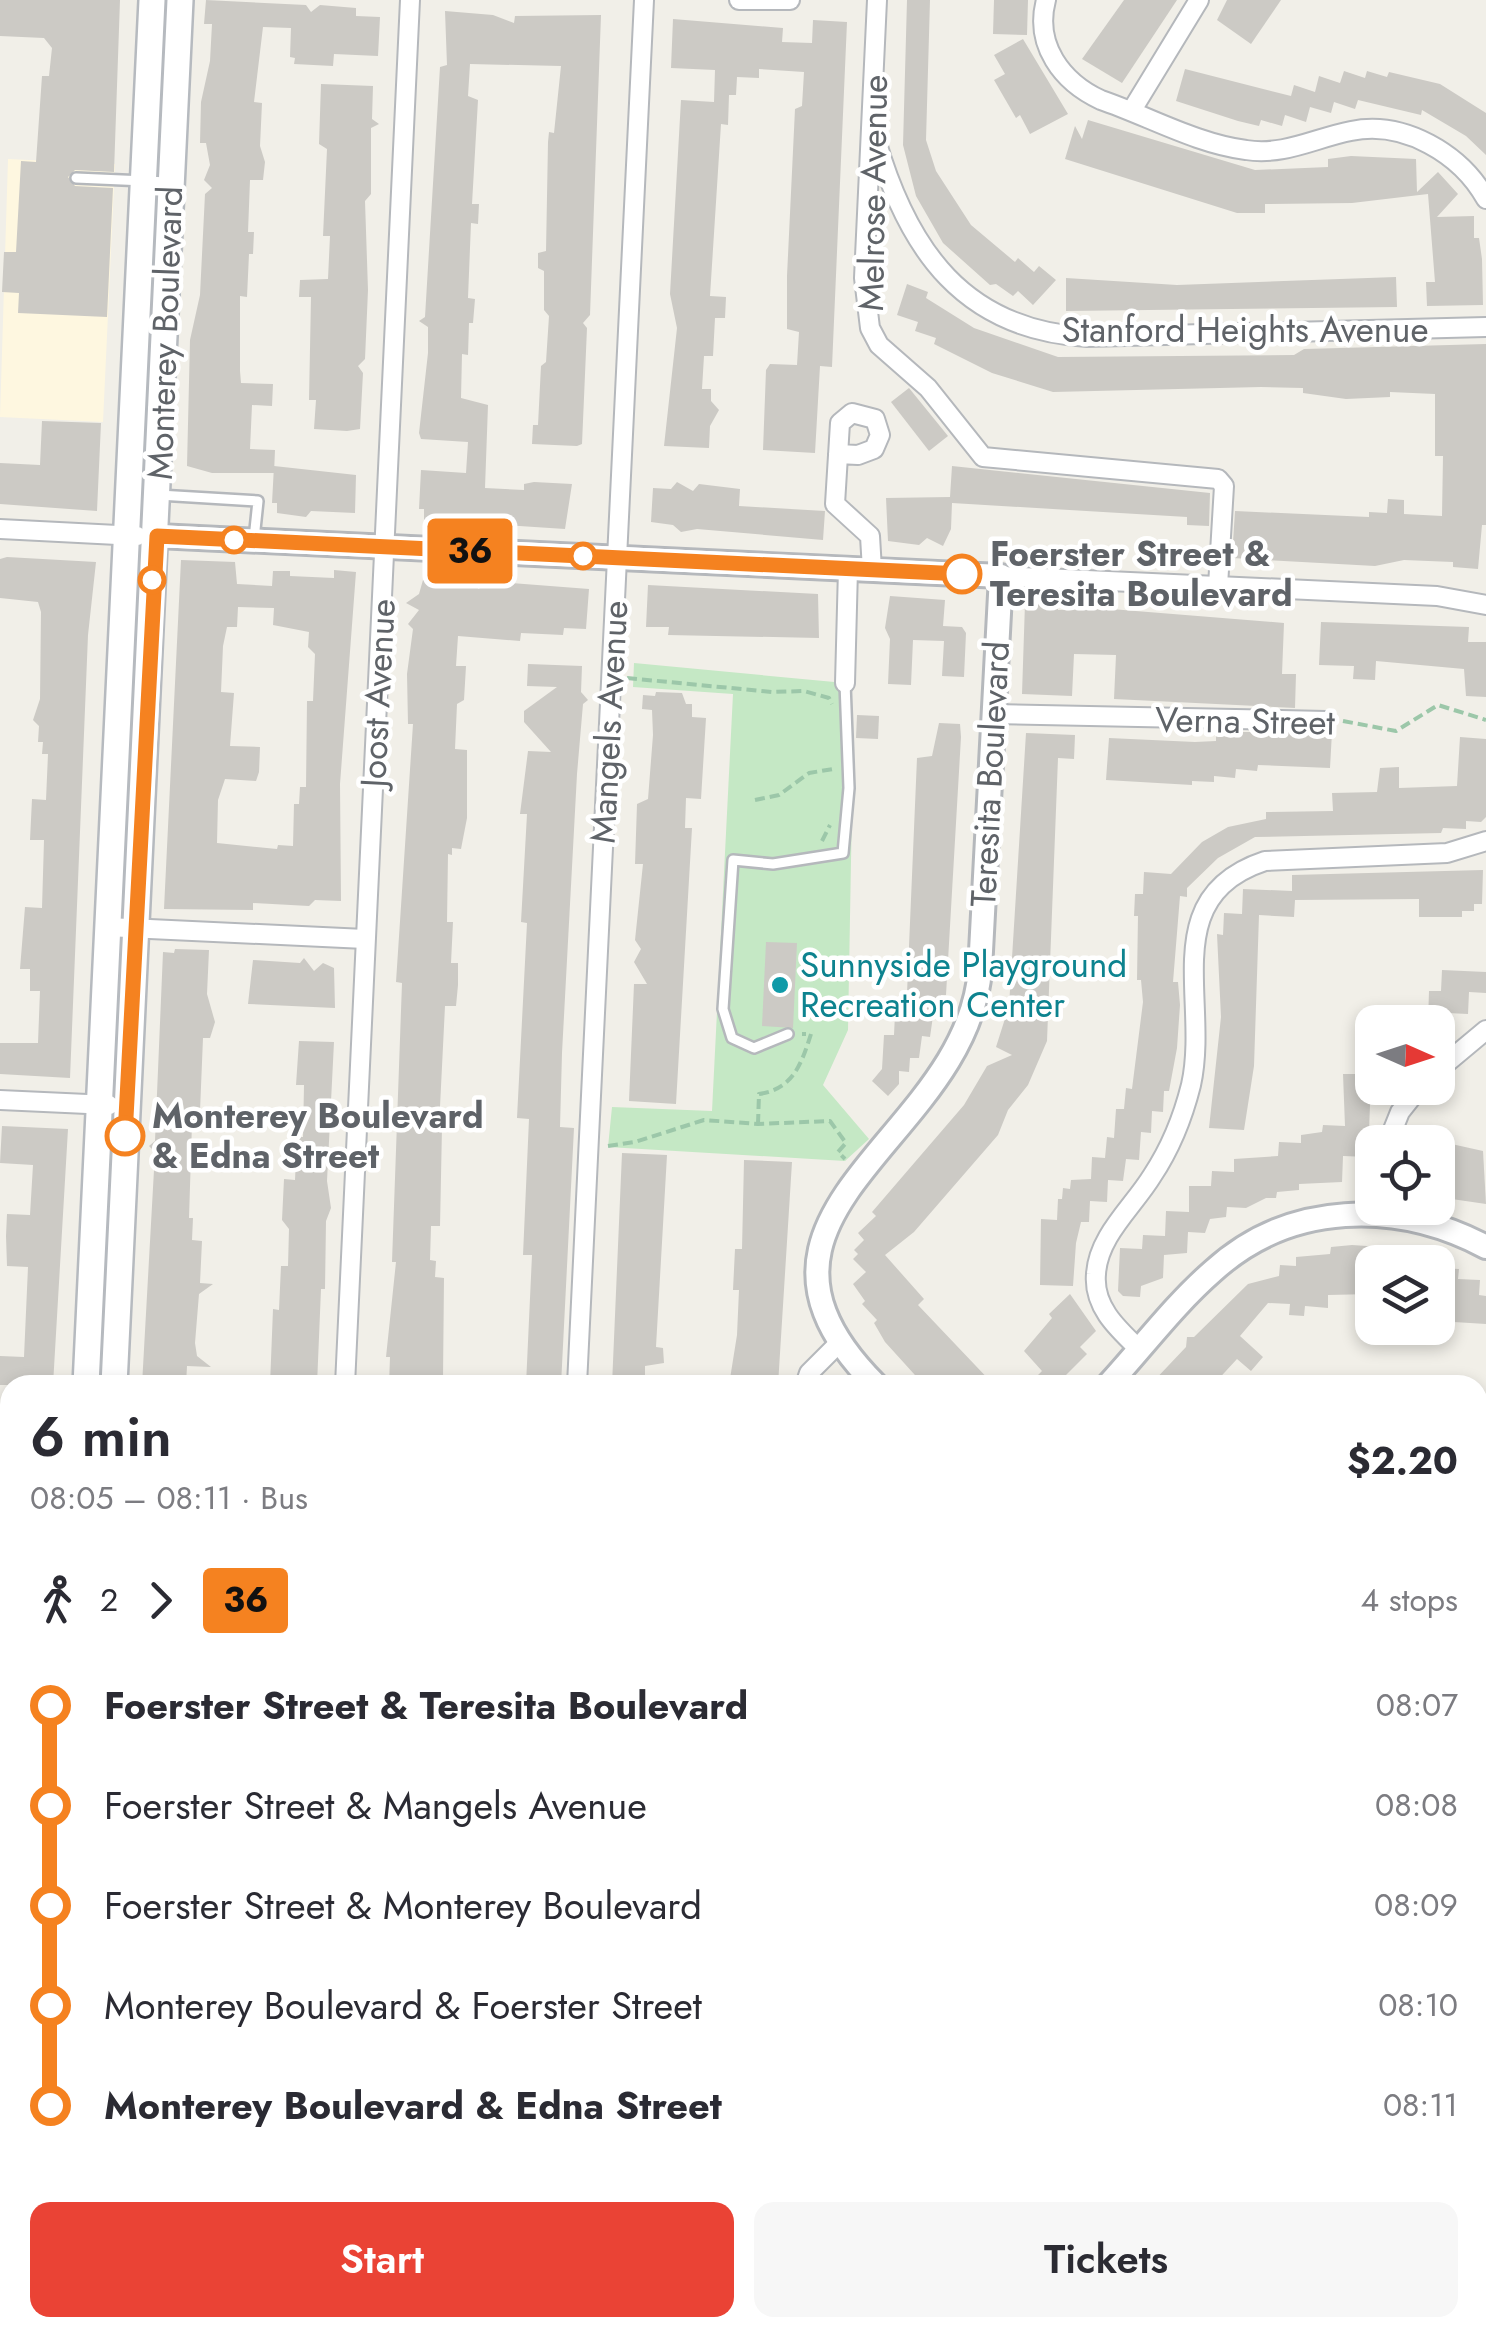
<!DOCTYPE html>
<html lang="en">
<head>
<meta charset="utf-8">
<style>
	:root { --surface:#fff; --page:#f7f7f7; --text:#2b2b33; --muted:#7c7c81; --accent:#ea4335 }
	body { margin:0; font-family:Jost,sans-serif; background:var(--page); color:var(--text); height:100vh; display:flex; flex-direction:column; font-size:38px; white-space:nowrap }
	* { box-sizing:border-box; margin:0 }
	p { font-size:32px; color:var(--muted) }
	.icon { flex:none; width:55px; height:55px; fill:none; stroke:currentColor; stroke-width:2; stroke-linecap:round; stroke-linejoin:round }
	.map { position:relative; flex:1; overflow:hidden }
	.details { position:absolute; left:0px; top:1375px; width:1488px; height:962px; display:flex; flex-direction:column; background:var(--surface); border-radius:30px 30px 0 0; box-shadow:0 5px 15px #0003 }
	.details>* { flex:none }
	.badge { padding:0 20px; border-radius:8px; font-size:35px; line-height:65px }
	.needle { width:65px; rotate:93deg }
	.fabs { position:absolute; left:1355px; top:1005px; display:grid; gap:20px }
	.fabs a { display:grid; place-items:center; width:100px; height:100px; border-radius:20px; background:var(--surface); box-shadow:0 5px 15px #0003; font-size:50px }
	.map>.badge { position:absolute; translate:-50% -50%; box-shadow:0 0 0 5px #fff }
	.legs { display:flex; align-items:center; gap:15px; height:110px; padding:0 30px; font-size:32px }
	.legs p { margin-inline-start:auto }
	.head { display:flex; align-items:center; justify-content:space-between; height:170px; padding:0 30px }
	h1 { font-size:55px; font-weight:600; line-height:75px }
	.action { display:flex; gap:20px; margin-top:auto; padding:20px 30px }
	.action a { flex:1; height:115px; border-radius:20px; background:var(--accent); color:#fff; font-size:40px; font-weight:600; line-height:115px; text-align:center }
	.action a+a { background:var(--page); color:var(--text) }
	ul { padding:0 30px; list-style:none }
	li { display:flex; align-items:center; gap:35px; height:100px; font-size:38px }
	li i { display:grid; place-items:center; width:15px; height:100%; margin:0 12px; background:currentColor }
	li i::after { content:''; width:25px; height:25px; margin:-12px; border:8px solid; border-radius:50%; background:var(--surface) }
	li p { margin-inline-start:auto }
	li:first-child i { background:linear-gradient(#0000 50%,currentColor 0) }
	li:last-child i { background:linear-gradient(currentColor 50%,#0000 0) }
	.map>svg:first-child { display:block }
	.commercial { fill:#fef7e0 }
	.green { fill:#c5e8c5 }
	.building { fill:#cccac5; fill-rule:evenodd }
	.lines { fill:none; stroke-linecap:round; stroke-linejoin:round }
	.service-casing { stroke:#b5b8bc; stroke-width:14 }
	.minor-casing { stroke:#b5b8bc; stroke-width:22 }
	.tertiary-casing { stroke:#b5b8bc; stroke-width:28 }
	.secondary-casing { stroke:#b6babf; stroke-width:30 }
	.path { stroke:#9cc7a9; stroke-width:4; stroke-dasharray:10 5; stroke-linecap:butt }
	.service { stroke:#fff; stroke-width:9 }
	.minor { stroke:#fff; stroke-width:18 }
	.tertiary { stroke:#fff; stroke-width:22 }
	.secondary { stroke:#fff; stroke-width:25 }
	.line-1-casing { stroke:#fff; stroke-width:22 }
	.line-1 { stroke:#f58220; stroke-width:15 }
	.stop-1-dot { fill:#fff; stroke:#f58220; stroke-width:5 }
	.culture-dot { fill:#0f9aa8; stroke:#fff; stroke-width:4 }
	.labels { text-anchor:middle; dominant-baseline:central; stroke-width:9; stroke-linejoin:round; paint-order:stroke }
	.street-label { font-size:35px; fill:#5f6368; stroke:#fff }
	.stop-label { font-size:35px; font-weight:bold; fill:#5f6368; stroke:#fff; text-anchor:start }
	.culture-label { font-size:35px; fill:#0d838f; stroke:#fff; text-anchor:start }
</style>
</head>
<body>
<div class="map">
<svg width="1486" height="2337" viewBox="0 0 1486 2337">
	<rect width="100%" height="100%" fill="#f1efe8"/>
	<polygon class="commercial" points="8,159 115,164 103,422 0,417"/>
	<g class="green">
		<polygon points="634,663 845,683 852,805 848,1030 823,1085 869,1139 845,1161 608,1147 612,1107 712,1111 733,694 633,687"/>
		<polygon points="1486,1891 1486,2226 1478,2227 1478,1893"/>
	</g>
	<g class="building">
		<polygon points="0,0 120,0 114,172 75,170 68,177 75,186 113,188 107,317 18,313 19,293 2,292 4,252 16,252 21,161 36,162 42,76 49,76 52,48 44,38 0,36"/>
		<polygon points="206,0 306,5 311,12 320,5 356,8 356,16 380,17 378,56 334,54 333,66 294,64 295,58 290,57 291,28 263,27 254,102 262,103 260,146 265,162 263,180 250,180 248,232 254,232 253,254 249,254 247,297 240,296 240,371 241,383 273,384 272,406 252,405 250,449 275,450 274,473 212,473 187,466 190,340 200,295 205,194 212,188 204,180 210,165 206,143 200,143 201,102 210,61 212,24 204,24"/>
		<polygon points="907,0 930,0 926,140 936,171 971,225 1015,262 1018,258 1034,272 1039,266 1056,280 1033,305 1018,291 1013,296 996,284 990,285 943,243 916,196 903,145"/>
		<polygon points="994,0 1028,0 1027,35 993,34"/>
		<polygon points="1124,0 1177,0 1122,83 1082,59"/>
		<polygon points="1227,0 1281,0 1251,44 1217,20"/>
		<polygon points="445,11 493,15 514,23 515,16 601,15 590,315 583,323 587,328 582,444 577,446 532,444 533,425 538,425 541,366 546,362 549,316 544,310 544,271 538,268 538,253 546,251 548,142 549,132 554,133 561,66 470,64 468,96 478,100 472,204 479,204 478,224 471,223 468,298 475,299 473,323 469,323 468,355 462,354 461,398 488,405 485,488 524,490 524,484 534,482 572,484 565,529 424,520 424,509 419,509 421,470 466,473 468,442 421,439 419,433 428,353 428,327 419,321 425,317 440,67 447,65"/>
		<polygon points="673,19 783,28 782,42 812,43 813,20 847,22 832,367 820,366 815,453 763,450 766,370 770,364 797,365 799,332 787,329 787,276 795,109 802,106 804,72 759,69 759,78 737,77 736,95 729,95 728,125 721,124 710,296 726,297 725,318 715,318 713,356 704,356 702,389 711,389 711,401 719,410 710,426 709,448 664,446 677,328 670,294 681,100 714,102 715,70 671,68"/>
		<polygon points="1023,39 1068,114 1030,134 1020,115 1016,118 994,80 1005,74 994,55"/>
		<polygon points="1185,69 1291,96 1294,85 1315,92 1319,76 1340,83 1344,71 1365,78 1367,71 1387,77 1389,72 1440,84 1486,113 1486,155 1466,136 1422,110 1421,115 1358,100 1355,109 1334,102 1331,113 1310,107 1306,122 1285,115 1282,126 1261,120 1259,126 1238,121 1176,101"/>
		<polygon points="321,84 373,86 372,119 379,124 371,128 371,194 365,201 368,290 365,359 358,366 363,373 360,429 347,431 314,429 316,400 309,400 311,297 299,297 300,280 328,279 330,236 323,236 327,149 319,144"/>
		<polygon points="1088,120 1255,170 1328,167 1328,159 1351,156 1416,159 1417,192 1438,172 1458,194 1437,217 1474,216 1474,238 1479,238 1482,259 1483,305 1427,306 1426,282 1435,282 1428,194 1352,203 1265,204 1265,213 1237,213 1065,159 1075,126 1082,139"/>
		<polygon points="1396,277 1397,307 1066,311 1066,278 1177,285"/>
		<polygon points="907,284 928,292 926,298 974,328 1058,357 1294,355 1304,349 1486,344 1486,525 1482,525 1478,569 1453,567 1453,562 1404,560 1375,566 1232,558 1235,511 1369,517 1369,512 1387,513 1388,499 1404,500 1404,514 1442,516 1443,456 1435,456 1435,394 1390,392 1390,397 1346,399 1303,393 1303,388 1261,387 1053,392 992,373 934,344 936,338 915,331 918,322 897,315"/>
		<polygon points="909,388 948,436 929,451 891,402"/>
		<polygon points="42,421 101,423 97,511 0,504 0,463 40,465"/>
		<polygon points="274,466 356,475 355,513 311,511 306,517 277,513 277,503 272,503"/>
		<polygon points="952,466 1210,493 1209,526 1187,525 1187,517 952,503 951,529 943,546 927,538 919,545 888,541 886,498 950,497"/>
		<polygon points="677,482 693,491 699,484 740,489 739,506 825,511 823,540 697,529 681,532 673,525 651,522 653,488 671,489"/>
		<polygon points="7,557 96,562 88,635 70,1078 0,1074 0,1043 38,1043 40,991 30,991 30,969 20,969 25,907 42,908 44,840 30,840 32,799 46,800 48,754 42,754 43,742 38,742 39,726 33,720 40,699 41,612 38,602 0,598 0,559"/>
		<path d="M 181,560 L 235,562 L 237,584 L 272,586 L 273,571 L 290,571 L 290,576 L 334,578 L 334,570 L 356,572 L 340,784 L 341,901 L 315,900 L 309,906 L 253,903 L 253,910 L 164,909 ZM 238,607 L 274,608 L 273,625 L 309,632 L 308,647 L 315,654 L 313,701 L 307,701 L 306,787 L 300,787 L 299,804 L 294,804 L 293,846 L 278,845 L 277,849 L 217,843 L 218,800 L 225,779 L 256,781 L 259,772 L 260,747 L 230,746 L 234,693 L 221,692 L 223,646 L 227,627 L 237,627 Z"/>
		<polygon points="423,580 469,582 479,589 484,581 589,589 586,629 564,628 563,635 521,633 520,641 458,636 456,666 466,666 464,700 457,704 455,749 467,750 467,818 461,849 452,848 452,855 448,854 447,922 453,922 451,963 458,963 458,985 456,1006 445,1006 439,1127 442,1127 440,1226 431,1226 430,1260 436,1261 435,1277 444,1278 443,1378 434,1378 433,1385 389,1385 390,1357 386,1357 396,1262 392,1262 402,983 396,982 413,724 408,724 407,674 413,629 408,624 419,610 406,603 419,594"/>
		<polygon points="648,585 818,594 819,638 668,635 669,627 646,627"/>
		<polygon points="890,596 945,600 943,626 962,627 966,633 964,677 942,676 944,641 913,640 911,685 888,684 890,639 885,628"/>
		<polygon points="1025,603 1058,604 1058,610 1111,609 1284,623 1282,674 1296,674 1295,708 1114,699 1116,655 1074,654 1072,696 1022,694"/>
		<polygon points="1321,622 1469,627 1468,642 1486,642 1486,697 1466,696 1464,669 1376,661 1375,680 1353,679 1354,666 1319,665"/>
		<polygon points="528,664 582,666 581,692 588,700 583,704 577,774 562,1053 560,1127 574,1128 561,1385 526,1385 532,1255 523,1255 529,1119 517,1118 527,923 521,922 527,814 520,814 528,751 551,752 524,722 524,711 557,687 527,686"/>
		<polygon points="656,692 682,693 686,704 692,704 692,717 706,718 701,799 686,798 685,828 692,828 676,1104 629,1101 634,984 647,984 634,962 641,949 635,940 643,864 635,864 637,804 648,799 653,735 652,710 642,709 643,695 655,696"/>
		<polygon points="857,715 879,716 878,739 856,738"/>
		<polygon points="939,723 960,724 961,737 946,995 941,995 940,1016 933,1016 930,1037 922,1036 919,1058 910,1058 909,1072 899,1071 899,1084 888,1096 872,1081 882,1069 884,1035 894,1035 895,1014 902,1015 903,993 907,993 917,758 932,756"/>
		<polygon points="1238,732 1332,732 1330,768 1258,765 1257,771 1236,769 1235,778 1214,776 1214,782 1192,781 1192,785 1106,780 1109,738 1195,742 1216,741 1216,736 1238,737"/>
		<polygon points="1026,733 1075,735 1074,759 1058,758 1047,1041 1028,1085 1008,1110 998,1135 914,1232 885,1255 924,1299 918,1305 994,1385 924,1385 885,1342 874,1323 877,1320 862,1304 865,1301 853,1284 866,1272 853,1259 858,1254 854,1250 864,1240 858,1233 876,1216 872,1212 964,1105 987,1066 1012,1055 996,1047 1009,1006"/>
		<polygon points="1460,737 1486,739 1486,817 1481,822 1466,821 1466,829 1443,828 1441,833 1255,837 1218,858 1187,888 1187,897 1180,896 1173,982 1178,982 1180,1005 1177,1048 1169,1091 1164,1091 1163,1112 1152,1111 1151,1133 1141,1132 1139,1160 1126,1159 1123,1181 1108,1180 1107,1202 1090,1201 1089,1222 1081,1222 1076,1243 1073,1286 1040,1285 1041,1219 1057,1220 1058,1199 1062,1199 1063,1188 1070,1189 1071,1180 1091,1179 1092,1157 1105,1158 1107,1137 1114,1138 1116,1109 1124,1109 1126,1088 1132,1089 1143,1002 1141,980 1137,980 1138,916 1134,916 1135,894 1143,894 1144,872 1171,874 1202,842 1228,827 1266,819 1266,812 1333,811 1332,793 1377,792 1380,768 1399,767 1399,788 1457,786"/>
		<polygon points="1483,870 1482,904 1474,904 1474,911 1462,911 1462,917 1419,917 1419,899 1295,900 1294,917 1259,915 1254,1066 1244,1130 1209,1128 1221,1017 1217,934 1223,935 1224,913 1242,914 1243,889 1292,891 1292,875"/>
		<polygon points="766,942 797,943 793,1028 762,1026"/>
		<polygon points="175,949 209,950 207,994 215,1022 210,1038 203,1038 200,1111 209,1123 192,1123 189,1218 193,1218 192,1240 202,1241 200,1283 213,1284 199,1294 195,1343 197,1356 211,1367 187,1366 186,1385 142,1385 155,1152 149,1146 155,1141 163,952 174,953"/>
		<polygon points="304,958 314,971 323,963 334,968 335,1008 248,1004 253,960 300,963"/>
		<polygon points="1442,970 1486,972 1486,993 1469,992 1468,1014 1447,1013 1446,1022 1428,1022 1429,991 1441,991"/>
		<polygon points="299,1041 334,1042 327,1181 331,1208 326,1221 325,1289 321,1289 317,1385 270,1385 273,1309 279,1310 281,1266 288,1266 289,1229 282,1220 284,1179 295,1180 297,1137 303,1137 304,1085 296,1085"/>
		<polygon points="1358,1053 1372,1053 1368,1157 1343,1156 1342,1182 1299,1184 1299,1190 1277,1192 1276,1198 1266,1198 1246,1208 1227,1207 1226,1217 1210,1219 1205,1233 1188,1232 1187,1253 1164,1255 1163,1278 1141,1286 1140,1297 1123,1296 1118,1291 1120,1248 1142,1249 1143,1235 1165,1236 1166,1211 1189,1212 1189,1186 1211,1186 1212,1171 1234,1172 1234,1159 1278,1156 1279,1142 1301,1143 1301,1135 1322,1132 1323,1125 1345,1126 1343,1074 1357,1074"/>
		<polygon points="2,1126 68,1129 53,1385 0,1385 0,1356 24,1357 28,1267 7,1266 6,1236 7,1214 30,1215 33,1165 0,1163"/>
		<polygon points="1438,1141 1483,1151 1486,1204 1438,1197"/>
		<polygon points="622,1153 667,1155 656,1347 663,1348 664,1363 645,1366 645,1385 612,1385"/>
		<polygon points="744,1160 792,1162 778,1385 729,1385 737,1335 739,1290 733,1290 735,1249 742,1249"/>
		<polygon points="1352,1245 1396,1248 1395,1262 1372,1262 1372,1294 1328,1295 1328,1308 1305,1306 1304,1316 1289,1315 1290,1304 1268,1303 1240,1336 1263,1357 1251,1371 1237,1359 1213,1385 1150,1385 1186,1347 1187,1337 1194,1337 1248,1284 1279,1276 1280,1265 1296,1266 1296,1257 1330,1254 1331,1247"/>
		<polygon points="1438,1268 1459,1269 1458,1279 1480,1280 1479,1295 1486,1296 1486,1324 1438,1321"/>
		<polygon points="1070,1294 1096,1331 1080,1347 1087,1354 1056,1385 1028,1385 1042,1371 1024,1351 1052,1318 1049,1314"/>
	</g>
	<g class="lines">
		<defs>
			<g id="service">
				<polyline points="76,178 168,182"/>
				<polyline points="159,495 258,501 254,539"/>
				<polyline points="788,1034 754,1048 732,1038 723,1009 733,860 773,864 843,853 849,788 845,683"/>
			</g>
			<g id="minor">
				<polyline points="739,0 790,0"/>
				<polyline points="877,0 864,278 870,328 879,345 928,388 983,457 1218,479 1224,486 1218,586"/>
				<path d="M 1046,0 C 1034,45 1062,82 1101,100 C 1148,116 1197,144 1246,150 C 1284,156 1315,138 1351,131 C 1404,120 1461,154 1486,199"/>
				<polyline points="1132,110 1199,0"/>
				<path d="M 876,140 C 908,250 964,330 1087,337 L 1486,327"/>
				<polyline points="838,454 858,455 874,449 880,435 875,419 852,413 840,423 835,504 870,536 872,570"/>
				<polyline points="0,529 137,536"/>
				<polyline points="1001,576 1437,596 1486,605"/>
				<polyline points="845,683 848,569"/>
				<polyline points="992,714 1326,721"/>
				<polyline points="107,927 365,939"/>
				<polyline points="1438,1070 1486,1030"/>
				<polyline points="0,1100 109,1105"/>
				<polyline points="1388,1142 1400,1112 1419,1088"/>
				<path d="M 1140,1350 C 1118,1329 1093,1307 1096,1274 C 1098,1236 1133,1207 1152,1176 C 1170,1149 1183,1117 1191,1085 C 1210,1000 1156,897 1265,861 L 1447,853 L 1486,841"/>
				<polyline points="345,1385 410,0"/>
				<polyline points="577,1385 644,0"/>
				<polyline points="805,1385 809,1373 838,1344"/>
				<polyline points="1478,1712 1486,1714"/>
				<polyline points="1478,1737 1486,1738"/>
				<polyline points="0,2239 10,2239"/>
				<polyline points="300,2337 300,2328"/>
				<polyline points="534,2337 534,2328"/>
				<polyline points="947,2337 948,2328"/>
				<polyline points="1265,2337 1265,2328"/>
			</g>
			<g id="tertiary">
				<path d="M 157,536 L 1001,576 L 980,970 C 966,1142 703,1212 876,1385"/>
				<path d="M 1108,1385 C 1143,1347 1174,1305 1213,1271 C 1290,1201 1397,1200 1486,1247"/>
			</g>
			<g id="secondary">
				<polyline points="86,1385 152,0"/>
				<polyline points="114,1385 180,0"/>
				<polyline points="1478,1857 1486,1857"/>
				<polyline points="1439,2328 1439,2337"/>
				<polyline points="44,2337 45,2328"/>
				<polyline points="70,2337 71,2328"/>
			</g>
		</defs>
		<use href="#service" class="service-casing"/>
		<use href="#minor" class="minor-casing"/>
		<use href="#tertiary" class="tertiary-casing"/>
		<use href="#secondary" class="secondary-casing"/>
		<g class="path">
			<polyline points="627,678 772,692 804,691 829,698 832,704"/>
			<polyline points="1343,721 1396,731 1438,705 1486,720"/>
			<polyline points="755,800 779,795 809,773 833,769"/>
			<polyline points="822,841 830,825"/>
			<path d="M 758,1124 L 759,1094 C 793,1089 801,1065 811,1034 L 802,1034"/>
			<polyline points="608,1146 635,1142 704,1120 758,1124 830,1121 846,1143 838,1152 845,1159"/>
			<polyline points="0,1668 10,1668"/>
		</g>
		<use href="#service" class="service"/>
		<use href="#minor" class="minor"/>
		<use href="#tertiary" class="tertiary"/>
		<use href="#secondary" class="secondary"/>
	</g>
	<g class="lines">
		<defs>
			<polyline id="line-1" points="125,1136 157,536 962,574"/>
		</defs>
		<use href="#line-1" class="line-1-casing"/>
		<use href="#line-1" class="line-1"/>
	</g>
	<g class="stop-1-dot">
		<circle cx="234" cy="540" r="12"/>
		<circle cx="583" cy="556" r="12"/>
		<circle cx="962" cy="574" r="18"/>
		<circle cx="152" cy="580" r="12"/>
		<circle cx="125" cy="1136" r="18"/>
	</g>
	<circle class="culture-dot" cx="780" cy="985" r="10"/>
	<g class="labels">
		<g class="street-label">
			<text transform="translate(873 193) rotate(-89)">Melrose Avenue</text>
			<text x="1245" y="330">Stanford Heights Avenue</text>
			<text transform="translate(165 333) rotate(-88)">Monterey Boulevard</text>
			<text transform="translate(378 693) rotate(-87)">Joost Avenue</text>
			<text transform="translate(1245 721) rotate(1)">Verna Street</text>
			<text transform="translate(609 722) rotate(-87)">Mangels Avenue</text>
			<text transform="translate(990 774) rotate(-87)">Teresita Boulevard</text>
		</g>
		<g class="stop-label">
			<text x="990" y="554">Foerster Street &amp;<tspan x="990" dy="40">Teresita Boulevard</tspan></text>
			<text x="152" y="1116">Monterey Boulevard<tspan x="152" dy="40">&amp; Edna Street</tspan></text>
		</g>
		<g class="culture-label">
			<text x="800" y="965">Sunnyside Playground<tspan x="800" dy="40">Recreation Center</tspan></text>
		</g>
	</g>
</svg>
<div class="fabs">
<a><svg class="needle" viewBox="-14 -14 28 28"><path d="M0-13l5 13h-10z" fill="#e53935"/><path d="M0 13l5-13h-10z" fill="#7c7c81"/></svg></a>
<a><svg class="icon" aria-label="locate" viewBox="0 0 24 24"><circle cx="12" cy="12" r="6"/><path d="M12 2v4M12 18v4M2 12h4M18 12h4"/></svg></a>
<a><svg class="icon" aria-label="layers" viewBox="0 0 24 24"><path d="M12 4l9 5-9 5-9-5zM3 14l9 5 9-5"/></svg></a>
</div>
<b class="badge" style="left:470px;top:551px;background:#f58220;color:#111">36</b>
<section class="details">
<div class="head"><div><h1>6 min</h1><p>08:05 – 08:11 · Bus</p></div><b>$2.20</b></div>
<div class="legs"><svg class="icon" aria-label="walk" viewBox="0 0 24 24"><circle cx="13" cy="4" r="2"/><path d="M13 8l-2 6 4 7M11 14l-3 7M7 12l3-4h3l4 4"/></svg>2<svg class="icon" aria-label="forward" viewBox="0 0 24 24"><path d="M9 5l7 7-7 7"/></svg><b class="badge" style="background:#f58220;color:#111">36</b><p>4 stops</p></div>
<ul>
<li><i style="color:#f58220"></i><b>Foerster Street &amp; Teresita Boulevard</b><p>08:07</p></li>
<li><i style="color:#f58220"></i><span>Foerster Street &amp; Mangels Avenue</span><p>08:08</p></li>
<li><i style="color:#f58220"></i><span>Foerster Street &amp; Monterey Boulevard</span><p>08:09</p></li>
<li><i style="color:#f58220"></i><span>Monterey Boulevard &amp; Foerster Street</span><p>08:10</p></li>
<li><i style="color:#f58220"></i><b>Monterey Boulevard &amp; Edna Street</b><p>08:11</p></li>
</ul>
<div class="action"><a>Start</a><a>Tickets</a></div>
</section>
</div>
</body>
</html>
